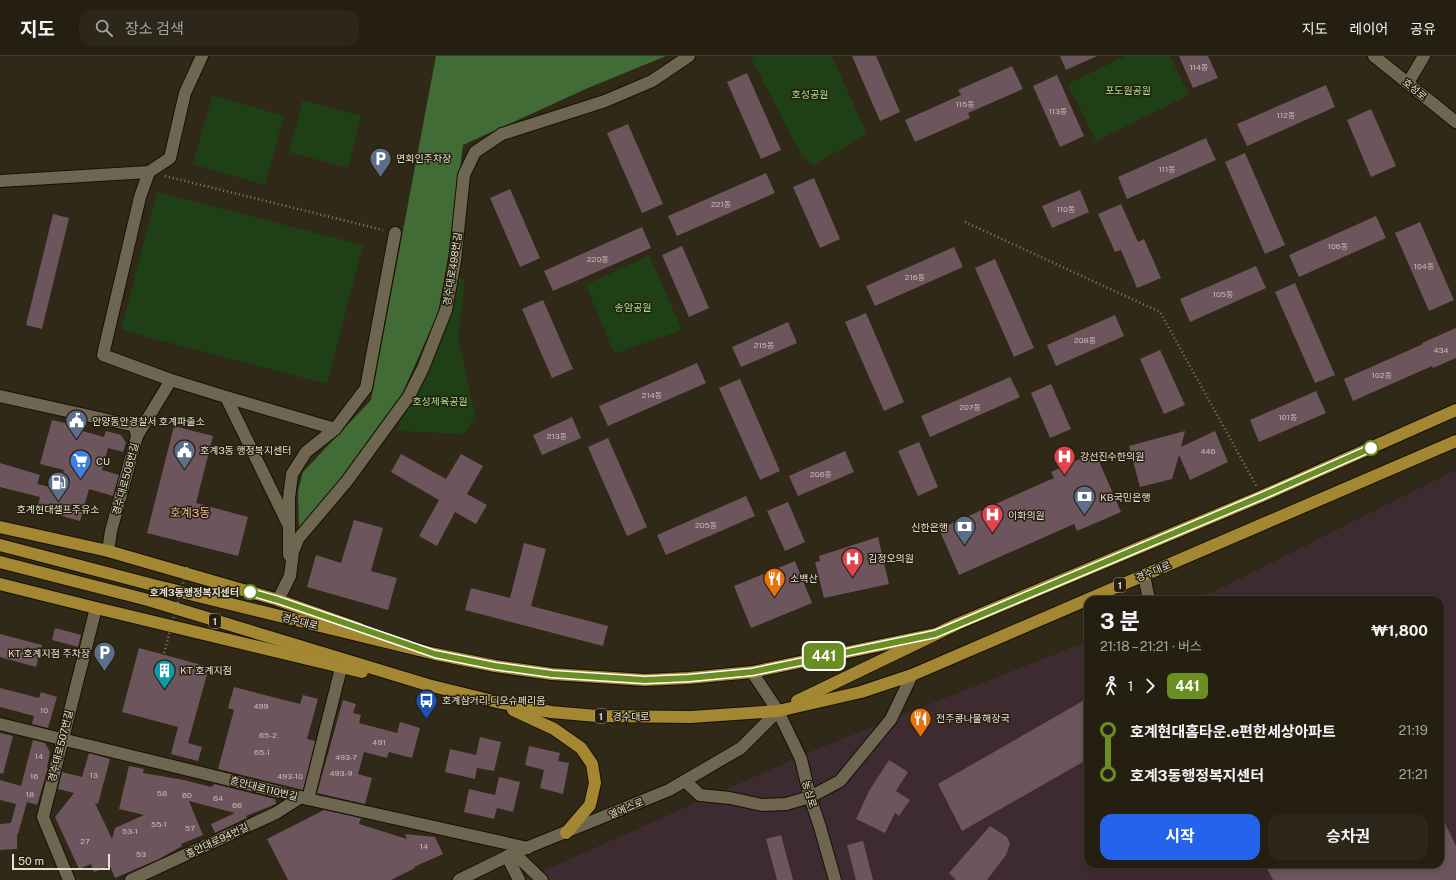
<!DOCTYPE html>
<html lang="ko">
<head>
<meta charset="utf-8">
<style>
	:root { --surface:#241f11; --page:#2c271a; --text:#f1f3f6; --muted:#a3a29f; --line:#413d31; --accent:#2563eb }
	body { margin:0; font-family:"Public Sans","Noto Sans KR",sans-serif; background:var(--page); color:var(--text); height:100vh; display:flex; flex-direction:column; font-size:15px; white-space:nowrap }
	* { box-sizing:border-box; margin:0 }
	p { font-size:13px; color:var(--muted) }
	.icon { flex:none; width:22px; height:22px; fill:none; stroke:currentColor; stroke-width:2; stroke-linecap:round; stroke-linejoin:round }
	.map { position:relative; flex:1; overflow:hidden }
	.details { position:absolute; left:1084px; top:540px; width:360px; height:272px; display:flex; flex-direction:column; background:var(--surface); border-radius:12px; box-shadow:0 2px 6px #0003,0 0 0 1px var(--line) }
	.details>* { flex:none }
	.badge { padding:0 8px; border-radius:6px; font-size:14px; line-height:26px }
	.scale { position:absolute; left:12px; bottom:10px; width:98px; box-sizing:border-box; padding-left:4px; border:2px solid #e5e0d5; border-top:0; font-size:11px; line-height:14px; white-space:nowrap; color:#e5e0d5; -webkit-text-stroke:3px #261f0d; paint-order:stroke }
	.map>.badge { position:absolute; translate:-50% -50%; box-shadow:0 0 0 2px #fff }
	.legs { display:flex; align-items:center; gap:6px; height:44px; padding:0 16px; font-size:13px }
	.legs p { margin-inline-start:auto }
	.headline { display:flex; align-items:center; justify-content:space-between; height:68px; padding:0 16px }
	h1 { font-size:22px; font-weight:700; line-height:30px }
	.button { display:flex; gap:8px; margin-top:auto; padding:8px 16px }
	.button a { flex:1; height:46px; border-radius:12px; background:var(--accent); color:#fff; font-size:16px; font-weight:700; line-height:46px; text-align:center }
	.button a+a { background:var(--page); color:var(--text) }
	ul { padding:0 16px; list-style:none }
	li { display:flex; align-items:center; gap:14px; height:44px; font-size:15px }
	li i { display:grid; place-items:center; width:6px; height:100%; margin:0 5px; background:currentColor }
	li i::after { content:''; width:10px; height:10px; margin:-5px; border:3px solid; border-radius:50%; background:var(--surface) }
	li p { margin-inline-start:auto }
	li:first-child i { background:linear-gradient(#0000 50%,currentColor 0) }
	li:last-child i { background:linear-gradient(currentColor 50%,#0000 0) }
	header { display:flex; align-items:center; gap:24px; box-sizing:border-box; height:56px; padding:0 20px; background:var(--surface); border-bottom:1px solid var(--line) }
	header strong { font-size:19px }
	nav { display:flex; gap:22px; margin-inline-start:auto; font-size:14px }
	.search { width:280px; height:36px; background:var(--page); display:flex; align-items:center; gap:10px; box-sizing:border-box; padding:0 14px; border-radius:12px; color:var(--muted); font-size:15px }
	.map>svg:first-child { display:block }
	.industrial { fill:#3e2b32 }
	.green { fill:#1f3f16 }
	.forest { fill:#416c36 }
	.building { fill:#6c555d }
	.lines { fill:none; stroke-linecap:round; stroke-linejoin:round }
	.minor-casing { stroke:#181102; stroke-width:14 }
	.major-casing { stroke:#181102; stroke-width:14 }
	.path { stroke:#878172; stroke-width:2.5; stroke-dasharray:1 3; stroke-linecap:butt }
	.minor { stroke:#6f6652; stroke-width:12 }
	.major { stroke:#a38732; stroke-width:12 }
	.path-bridge { stroke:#878172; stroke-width:2.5; stroke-dasharray:1 3; stroke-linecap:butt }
	.line-1-casing { stroke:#fff; stroke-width:9 }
	.line-1 { stroke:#6b8e23; stroke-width:6 }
	.stop-1-dot { fill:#fff; stroke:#6b8e23; stroke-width:2 }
	.labels { text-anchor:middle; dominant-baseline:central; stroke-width:3; stroke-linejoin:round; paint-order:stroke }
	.number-label { font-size:8px; fill:#c7bdb7 }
	.shield { fill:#261f0d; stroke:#aca699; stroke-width:1 }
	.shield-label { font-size:9px; font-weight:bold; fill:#e5e0d5 }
	.street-label { font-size:10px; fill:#e5e0d5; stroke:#261f0d }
	.park-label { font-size:10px; fill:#a2e192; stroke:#261f0d }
	.poi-label { font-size:10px; fill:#e5e0d5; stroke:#261f0d; text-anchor:start }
	.stop-label { font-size:10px; font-weight:bold; fill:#e5e0d5; stroke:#261f0d; text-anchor:end }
	.quarter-label { font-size:12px; fill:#f6b89e; stroke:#261f0d }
</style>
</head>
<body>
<header>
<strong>지도</strong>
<div class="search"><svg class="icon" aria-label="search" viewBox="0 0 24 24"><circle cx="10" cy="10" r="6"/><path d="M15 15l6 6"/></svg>장소 검색</div>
<nav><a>지도</a><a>레이어</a><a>공유</a></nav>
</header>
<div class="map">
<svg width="1456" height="824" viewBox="0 0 1456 824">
	<rect width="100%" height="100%" fill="#302917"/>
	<polygon class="industrial" points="1456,414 1456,824 523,824 817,693 1088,585 1088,808 1440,808 1440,544 1192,544 1213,536"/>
	<g class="green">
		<polygon points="750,0 832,0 867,78 814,109 803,102"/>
		<polygon points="1125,0 1170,0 1189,39 1096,85 1068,28"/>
		<polygon points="212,39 284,60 265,129 193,108"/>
		<polygon points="303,44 361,60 348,112 289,96"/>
		<polygon points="157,136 363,189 327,328 121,274"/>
		<polygon points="649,199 682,274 614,298 586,229"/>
		<polygon points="453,218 465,224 458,281 475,359 465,378 397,375"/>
	</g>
	<polygon class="forest" points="436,0 666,0 588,32 463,89 450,191 438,257 402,338 335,432 299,474 298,435 303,416 371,344"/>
	<g class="building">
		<polygon points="852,0 876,0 900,56 880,65"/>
		<polygon points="1060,0 1097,0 1066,14"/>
		<polygon points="1179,0 1208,0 1218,22 1193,32"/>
		<polygon points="1012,10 1023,33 968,57 970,62 915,86 905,64 961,39 958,34"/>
		<polygon points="747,17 781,94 761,103 727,26"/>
		<polygon points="1057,19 1084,80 1060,91 1033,30"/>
		<polygon points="1326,29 1335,51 1247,90 1237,68"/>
		<polygon points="1371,53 1396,110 1371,121 1347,64"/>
		<polygon points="628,68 663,148 642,157 607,77"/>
		<polygon points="1206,82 1216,104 1127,143 1118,121"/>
		<polygon points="1245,97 1285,189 1265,198 1225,106"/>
		<polygon points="766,117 775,137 677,180 668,160"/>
		<polygon points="814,122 840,183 820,192 793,131"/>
		<polygon points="510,133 540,202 520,211 490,142"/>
		<polygon points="1080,134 1089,156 1052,172 1042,150"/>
		<polygon points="1121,148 1138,186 1144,183 1161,222 1137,232 1121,194 1115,196 1098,158"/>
		<polygon points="53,158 69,162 42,273 26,269"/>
		<polygon points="1376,160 1386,182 1299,221 1289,199"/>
		<polygon points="1420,166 1454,244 1429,255 1395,177"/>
		<polygon points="642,171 651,192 553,235 544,215"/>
		<polygon points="682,190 709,252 689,261 662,199"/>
		<polygon points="954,191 963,211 875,250 866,230"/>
		<polygon points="995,203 1034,292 1014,301 975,212"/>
		<polygon points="1256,210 1266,232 1190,266 1180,243"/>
		<polygon points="1295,227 1335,319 1315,327 1275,236"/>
		<polygon points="543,244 573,313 552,322 522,253"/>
		<polygon points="866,257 904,346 884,355 845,266"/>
		<polygon points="1115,259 1124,280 1056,310 1047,289"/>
		<polygon points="788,266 797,287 741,311 732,291"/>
		<polygon points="1456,272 1456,302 1433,312 1432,310 1353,345 1344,323 1423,288 1422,287"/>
		<polygon points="1160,294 1185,349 1164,358 1140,303"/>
		<polygon points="697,307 706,327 608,370 599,350"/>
		<polygon points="1010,321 1020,341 930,381 921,360"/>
		<polygon points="740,323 780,415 760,424 719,332"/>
		<polygon points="1051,328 1071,373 1050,382 1031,337"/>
		<polygon points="1316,335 1326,357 1259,386 1250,364"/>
		<polygon points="572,361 581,382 542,399 533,379"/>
		<polygon points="52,364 69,368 68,371 104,381 106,375 121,379 126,387 123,396 108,392 102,414 119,419 113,440 89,433 80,465 37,453 40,441 0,431 0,407 40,419 37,428 58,433 64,414 40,408"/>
		<polygon points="174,370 213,380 196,447 248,461 238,500 147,477"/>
		<polygon points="1185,375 1181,391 1215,375 1228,406 1190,424 1179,399 1172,423 1140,431 1129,390"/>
		<polygon points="608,382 647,471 627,480 588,391"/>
		<polygon points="919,386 938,431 918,440 898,395"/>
		<polygon points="845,395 854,416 798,440 789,420"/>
		<polygon points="1095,396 1121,456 1077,475 1074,468 959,519 939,473 1054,422 1051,416"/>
		<polygon points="401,398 446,423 461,398 483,410 467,438 487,449 476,468 455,456 437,490 419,480 439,444 391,416"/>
		<polygon points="746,440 755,460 666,499 657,479"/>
		<polygon points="788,446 805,486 785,495 767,455"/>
		<polygon points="354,464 383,472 371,515 397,522 388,554 307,531 316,499 341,507"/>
		<polygon points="878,481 889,528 824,542 815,506 820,505 819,500"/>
		<polygon points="524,487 546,493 531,550 608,570 603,590 465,554 471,532 510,542"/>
		<polygon points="795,505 812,547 751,572 734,530"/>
		<polygon points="55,572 81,579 78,591 52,584"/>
		<polygon points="0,578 42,589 36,611 0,601"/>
		<polygon points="139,592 209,611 188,687 202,691 198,705 171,698 178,671 122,656"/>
		<polygon points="234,631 300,648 303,639 318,643 307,683 315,685 303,734 218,713 234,654 228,652"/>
		<polygon points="0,632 39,642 41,636 57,641 48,672 32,668 34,660 0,651"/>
		<polygon points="1088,642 1088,703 962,775 938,728"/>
		<polygon points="343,644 356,648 353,657 361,659 359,667 397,677 400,666 420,672 412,702 389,696 387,702 364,696 358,718 372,722 365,748 317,737"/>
		<polygon points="0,677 13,680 3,718 0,717"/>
		<polygon points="480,681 501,686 494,715 477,712 475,723 445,716 450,693 476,699"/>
		<polygon points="33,684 45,687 50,696 47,712 48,712 37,749 27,746 18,778 17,778 17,793 0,794 0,768 11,767 16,748 0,744 0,724 21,730"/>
		<polygon points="529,690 560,697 558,705 569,707 563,738 540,732 544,714 525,709"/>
		<polygon points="89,697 110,703 98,748 95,747 112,783 115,772 144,759 119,753 129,710 144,713 143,717 184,724 211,731 212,730 213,730 214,728 275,743 276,748 246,760 247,762 215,777 211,768 235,757 189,745 203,779 181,788 182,790 159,803 115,822 110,810 94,816 91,808 79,813 55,761 74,737 58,733 62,716 82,721"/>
		<polygon points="889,704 908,716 896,735 910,744 899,760 895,757 885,777 856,763 869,735"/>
		<polygon points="499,721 520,726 513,756 497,752 494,763 464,756 469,733 495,739"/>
		<polygon points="324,754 361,762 359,768 407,783 405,778 435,781 443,798 414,811 415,812 391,824 288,824 267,783"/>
		<polygon points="1440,757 1456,790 1456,824 1273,824 1265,808 1440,808"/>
		<polygon points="990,770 1007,781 1010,788 1006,799 987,824 956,824 949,817"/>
		<polygon points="781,779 793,824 777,824 766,783"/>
		<polygon points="863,785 873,824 856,824 847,789"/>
	</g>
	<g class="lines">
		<defs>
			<g id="minor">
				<polyline points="202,0 185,37 170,102 149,116 140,141 103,299 171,324 226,341 289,470"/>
				<polyline points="1374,0 1456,66"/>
				<polyline points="1408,27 1424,0"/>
				<polyline points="0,125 149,116"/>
				<polyline points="0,340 135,370 137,380 111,475 108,495"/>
				<polyline points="226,341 335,373"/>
				<polyline points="137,380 171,324"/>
				<polyline points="289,499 289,442 292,418 306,396 335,373 366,332 395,177"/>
				<polyline points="1144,519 1149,544"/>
				<polyline points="278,544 290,520 293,496 298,483 347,425 409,340 423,312 446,254 455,205 464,119 475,96 502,78 605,45 652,25 689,0"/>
				<polyline points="752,616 778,655 801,703 810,741 820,771 835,824"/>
				<polyline points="0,668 308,743 528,792"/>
				<polyline points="685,725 700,739 730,742 762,749 786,748 810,741 840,725 891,663 912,619"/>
				<polyline points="308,743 341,612"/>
				<polyline points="514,797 542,824"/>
				<polyline points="507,800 519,824"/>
				<polyline points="69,824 43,761 96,552"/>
				<polyline points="131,824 276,757 301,741"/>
				<polyline points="459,824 514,797 669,734 741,692 778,655"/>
			</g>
			<g id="major">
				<polyline points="0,471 108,495 278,544 360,573"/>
				<polyline points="0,489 153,529 435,598 495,610 552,618 645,624 689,622 752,616 935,578"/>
				<polyline points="0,506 148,544 428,629 497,646 551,656 597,660 691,661 778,655 861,636 912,619 1456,385"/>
				<polyline points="0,528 96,552 362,616"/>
				<polyline points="797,645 957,568 1262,440 1456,354"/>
				<polyline points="513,654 554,673 581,692 592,708 595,727 590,749 566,777"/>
			</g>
		</defs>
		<use href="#minor" class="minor-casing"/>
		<use href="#major" class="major-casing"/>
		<g class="path">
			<polyline points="165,120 383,174"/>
			<polyline points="965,166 1160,256 1257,431"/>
		</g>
		<use href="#minor" class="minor"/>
		<use href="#major" class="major"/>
		<polyline class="path-bridge" points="164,597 188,509"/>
	</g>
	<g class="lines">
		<defs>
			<polyline id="line-1" points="250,536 278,544 435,598 495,610 552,618 645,624 689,622 752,616 935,578 1262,440 1371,392"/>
		</defs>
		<use href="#line-1" class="line-1-casing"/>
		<use href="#line-1" class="line-1"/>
	</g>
	<defs>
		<symbol id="parking-pin" viewBox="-11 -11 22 30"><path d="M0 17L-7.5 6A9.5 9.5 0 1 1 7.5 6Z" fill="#5c6f8a" stroke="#261f0d"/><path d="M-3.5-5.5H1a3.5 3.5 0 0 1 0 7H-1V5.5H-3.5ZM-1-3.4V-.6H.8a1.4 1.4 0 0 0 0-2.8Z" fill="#fff"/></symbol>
		<symbol id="civic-pin" viewBox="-11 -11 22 30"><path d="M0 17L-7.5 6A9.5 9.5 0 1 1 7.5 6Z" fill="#5c6f8a" stroke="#261f0d"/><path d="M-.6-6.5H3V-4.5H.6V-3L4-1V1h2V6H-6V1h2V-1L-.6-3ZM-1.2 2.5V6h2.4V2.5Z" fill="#fff"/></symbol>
		<symbol id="hospital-pin" viewBox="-11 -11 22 30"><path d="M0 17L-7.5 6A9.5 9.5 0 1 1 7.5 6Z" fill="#e0444e" stroke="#261f0d"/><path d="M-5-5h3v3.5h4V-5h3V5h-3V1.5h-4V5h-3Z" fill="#fff"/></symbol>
		<symbol id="supermarket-pin" viewBox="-11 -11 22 30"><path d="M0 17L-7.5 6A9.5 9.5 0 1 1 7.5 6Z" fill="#3f7fe0" stroke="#261f0d"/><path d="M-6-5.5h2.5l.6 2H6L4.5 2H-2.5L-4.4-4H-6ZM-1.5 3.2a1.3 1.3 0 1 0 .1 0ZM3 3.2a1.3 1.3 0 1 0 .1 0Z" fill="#fff"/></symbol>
		<symbol id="fuel-pin" viewBox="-11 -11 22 30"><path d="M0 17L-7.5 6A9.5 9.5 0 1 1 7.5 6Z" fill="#5c6f8a" stroke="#261f0d"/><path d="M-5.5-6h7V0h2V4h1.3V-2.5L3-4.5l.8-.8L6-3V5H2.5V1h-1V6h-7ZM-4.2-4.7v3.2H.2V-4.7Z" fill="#fff"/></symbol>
		<symbol id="bank-pin" viewBox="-11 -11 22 30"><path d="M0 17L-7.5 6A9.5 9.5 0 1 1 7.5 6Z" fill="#5c6f8a" stroke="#261f0d"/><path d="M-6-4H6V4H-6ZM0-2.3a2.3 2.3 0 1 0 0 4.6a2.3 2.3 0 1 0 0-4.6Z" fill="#fff"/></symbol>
		<symbol id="restaurant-pin" viewBox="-11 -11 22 30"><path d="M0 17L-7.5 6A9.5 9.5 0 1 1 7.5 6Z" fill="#e8710a" stroke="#261f0d"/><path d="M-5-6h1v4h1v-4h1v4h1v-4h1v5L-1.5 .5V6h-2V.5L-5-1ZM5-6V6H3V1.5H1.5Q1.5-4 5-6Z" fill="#fff"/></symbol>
		<symbol id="building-pin" viewBox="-11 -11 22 30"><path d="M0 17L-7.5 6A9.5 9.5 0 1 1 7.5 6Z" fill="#0f9aa8" stroke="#261f0d"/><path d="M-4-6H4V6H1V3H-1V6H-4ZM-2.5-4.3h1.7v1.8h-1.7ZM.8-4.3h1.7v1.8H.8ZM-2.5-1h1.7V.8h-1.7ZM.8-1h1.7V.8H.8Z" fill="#fff"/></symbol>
		<symbol id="bus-pin" viewBox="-11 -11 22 30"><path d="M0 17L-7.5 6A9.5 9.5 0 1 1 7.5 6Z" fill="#1a4fb4" stroke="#261f0d"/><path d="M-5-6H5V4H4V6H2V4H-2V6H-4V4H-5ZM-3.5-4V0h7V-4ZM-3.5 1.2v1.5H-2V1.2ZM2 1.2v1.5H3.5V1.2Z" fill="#fff"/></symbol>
	</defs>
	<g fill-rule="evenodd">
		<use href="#parking-pin" x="368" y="90" width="25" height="34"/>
		<use href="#civic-pin" x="64" y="352" width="25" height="34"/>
		<use href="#civic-pin" x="172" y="382" width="25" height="34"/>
		<use href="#hospital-pin" x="1052" y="388" width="25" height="34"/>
		<use href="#supermarket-pin" x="68" y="392" width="25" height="34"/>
		<use href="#fuel-pin" x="46" y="414" width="25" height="34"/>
		<use href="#bank-pin" x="1072" y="428" width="25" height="34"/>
		<use href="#hospital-pin" x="980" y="446" width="25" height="34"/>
		<use href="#bank-pin" x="952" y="458" width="25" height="34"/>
		<use href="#hospital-pin" x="840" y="490" width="25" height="34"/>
		<use href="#restaurant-pin" x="762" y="510" width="25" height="34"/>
		<use href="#parking-pin" x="92" y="584" width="25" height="34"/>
		<use href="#building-pin" x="152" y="602" width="25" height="34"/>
		<use href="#bus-pin" x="414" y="632" width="25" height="34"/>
		<use href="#restaurant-pin" x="908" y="650" width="25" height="34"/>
	</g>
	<g class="stop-1-dot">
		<circle cx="1371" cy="392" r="7"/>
		<circle cx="250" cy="536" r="7"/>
	</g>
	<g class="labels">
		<g class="number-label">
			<text x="1199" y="11">114동</text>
			<text x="965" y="48">115동</text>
			<text x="1058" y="55">113동</text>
			<text x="1286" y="59">112동</text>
			<text x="1167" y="113">111동</text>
			<text x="721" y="148">221동</text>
			<text x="1066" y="153">110동</text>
			<text x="1338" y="190">106동</text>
			<text x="598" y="203">220동</text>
			<text x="1424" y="210">104동</text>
			<text x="915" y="221">216동</text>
			<text x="1223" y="238">105동</text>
			<text x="1085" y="284">208동</text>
			<text x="764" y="289">215동</text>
			<text x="1441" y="294">434</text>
			<text x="1382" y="319">102동</text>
			<text x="652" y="339">214동</text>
			<text x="970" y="351">207동</text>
			<text x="1288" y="361">101동</text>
			<text x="557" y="380">213동</text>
			<text x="1208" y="395">446</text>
			<text x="821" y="418">206동</text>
			<text x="706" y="469">205동</text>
			<text x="261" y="650">499</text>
			<text x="44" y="654">10</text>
			<text x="268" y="679">65-2</text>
			<text x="379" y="686">491</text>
			<text x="262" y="696">65-1</text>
			<text x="39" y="700">14</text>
			<text x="346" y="701">493-7</text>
			<text x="341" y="717">493-9</text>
			<text x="94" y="719">13</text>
			<text x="34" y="720">16</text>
			<text x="290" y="720">493-10</text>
			<text x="162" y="737">58</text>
			<text x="30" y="738">18</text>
			<text x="187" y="739">60</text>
			<text x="218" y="742">64</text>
			<text x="237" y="749">66</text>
			<text x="159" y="768">55-1</text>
			<text x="190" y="772">57</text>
			<text x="130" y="775">53-1</text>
			<text x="85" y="785">27</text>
			<text x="424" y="790">14</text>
			<text x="141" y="798">53</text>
		</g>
		<g class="shield">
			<rect x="1114" y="522" width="12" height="14" rx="3"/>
			<rect x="209" y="558" width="12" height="14" rx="3"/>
			<rect x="595" y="653" width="12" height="14" rx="3"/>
		</g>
		<g class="shield-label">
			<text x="1120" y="529">1</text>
			<text x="215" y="565">1</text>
			<text x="601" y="660">1</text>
		</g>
		<g class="street-label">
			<text transform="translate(1415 33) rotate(39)">호성로</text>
			<text transform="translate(452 213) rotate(-81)">경수대로498번길</text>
			<text transform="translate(125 423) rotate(-75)">경수대로508번길</text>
			<text transform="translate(1153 515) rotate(-23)">경수대로</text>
			<text transform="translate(300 565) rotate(14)">경수대로</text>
			<text x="631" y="660">경수대로</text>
			<text transform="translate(60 690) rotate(-76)">경수대로507번길</text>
			<text transform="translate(264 732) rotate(14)">흥안대로110번길</text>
			<text transform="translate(810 738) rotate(74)">농심로</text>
			<text transform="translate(626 752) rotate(-23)">엘에스로</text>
			<text transform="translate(217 784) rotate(-25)">흥안대로94번길</text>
		</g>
		<g class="park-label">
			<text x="1128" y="34">포도원공원</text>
			<text x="810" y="38">호성공원</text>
			<text x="633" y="251">송암공원</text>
			<text x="440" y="345">호성체육공원</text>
		</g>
		<g class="poi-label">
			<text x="396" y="102">면회인주차장</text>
			<text x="92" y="365">안양동안경찰서 호계파출소</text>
			<text x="200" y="394">호계3동 행정복지센터</text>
			<text x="1080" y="400">강선진수한의원</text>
			<text x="96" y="405">CU</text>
			<text x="1100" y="441">KB국민은행</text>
			<text x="58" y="453" text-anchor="middle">호계현대셀프주유소</text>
			<text x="1008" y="459">이화의원</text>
			<text x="948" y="471" text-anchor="end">신한은행</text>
			<text x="868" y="502">김정오의원</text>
			<text x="790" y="522">소백산</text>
			<text x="90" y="597" text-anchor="end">KT 호계지점 주차장</text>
			<text x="180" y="614">KT 호계지점</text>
			<text x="442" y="644">호계삼거리.디오슈페리움</text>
			<text x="936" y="662">전주콩나물해장국</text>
		</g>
		<g class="stop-label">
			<text x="239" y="536">호계3동행정복지센터</text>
		</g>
		<g class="quarter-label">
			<text x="190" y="457">호계3동</text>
		</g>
	</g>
</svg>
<div class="scale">50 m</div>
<b class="badge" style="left:824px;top:600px;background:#6b8e23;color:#fff">441</b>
<section class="details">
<div class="headline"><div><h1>3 분</h1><p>21:18 – 21:21 · 버스</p></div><b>₩1,800</b></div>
<div class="legs"><svg class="icon" aria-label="walk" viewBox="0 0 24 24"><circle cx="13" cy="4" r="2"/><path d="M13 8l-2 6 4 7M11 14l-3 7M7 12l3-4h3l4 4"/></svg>1<svg class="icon" aria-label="forward" viewBox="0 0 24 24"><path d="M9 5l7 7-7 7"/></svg><b class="badge" style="background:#6b8e23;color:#fff">441</b></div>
<ul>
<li><i style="color:#6b8e23"></i><b>호계현대홈타운.e편한세상아파트</b><p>21:19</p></li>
<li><i style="color:#6b8e23"></i><b>호계3동행정복지센터</b><p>21:21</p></li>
</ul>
<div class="button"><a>시작</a><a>승차권</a></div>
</section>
</div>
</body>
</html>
